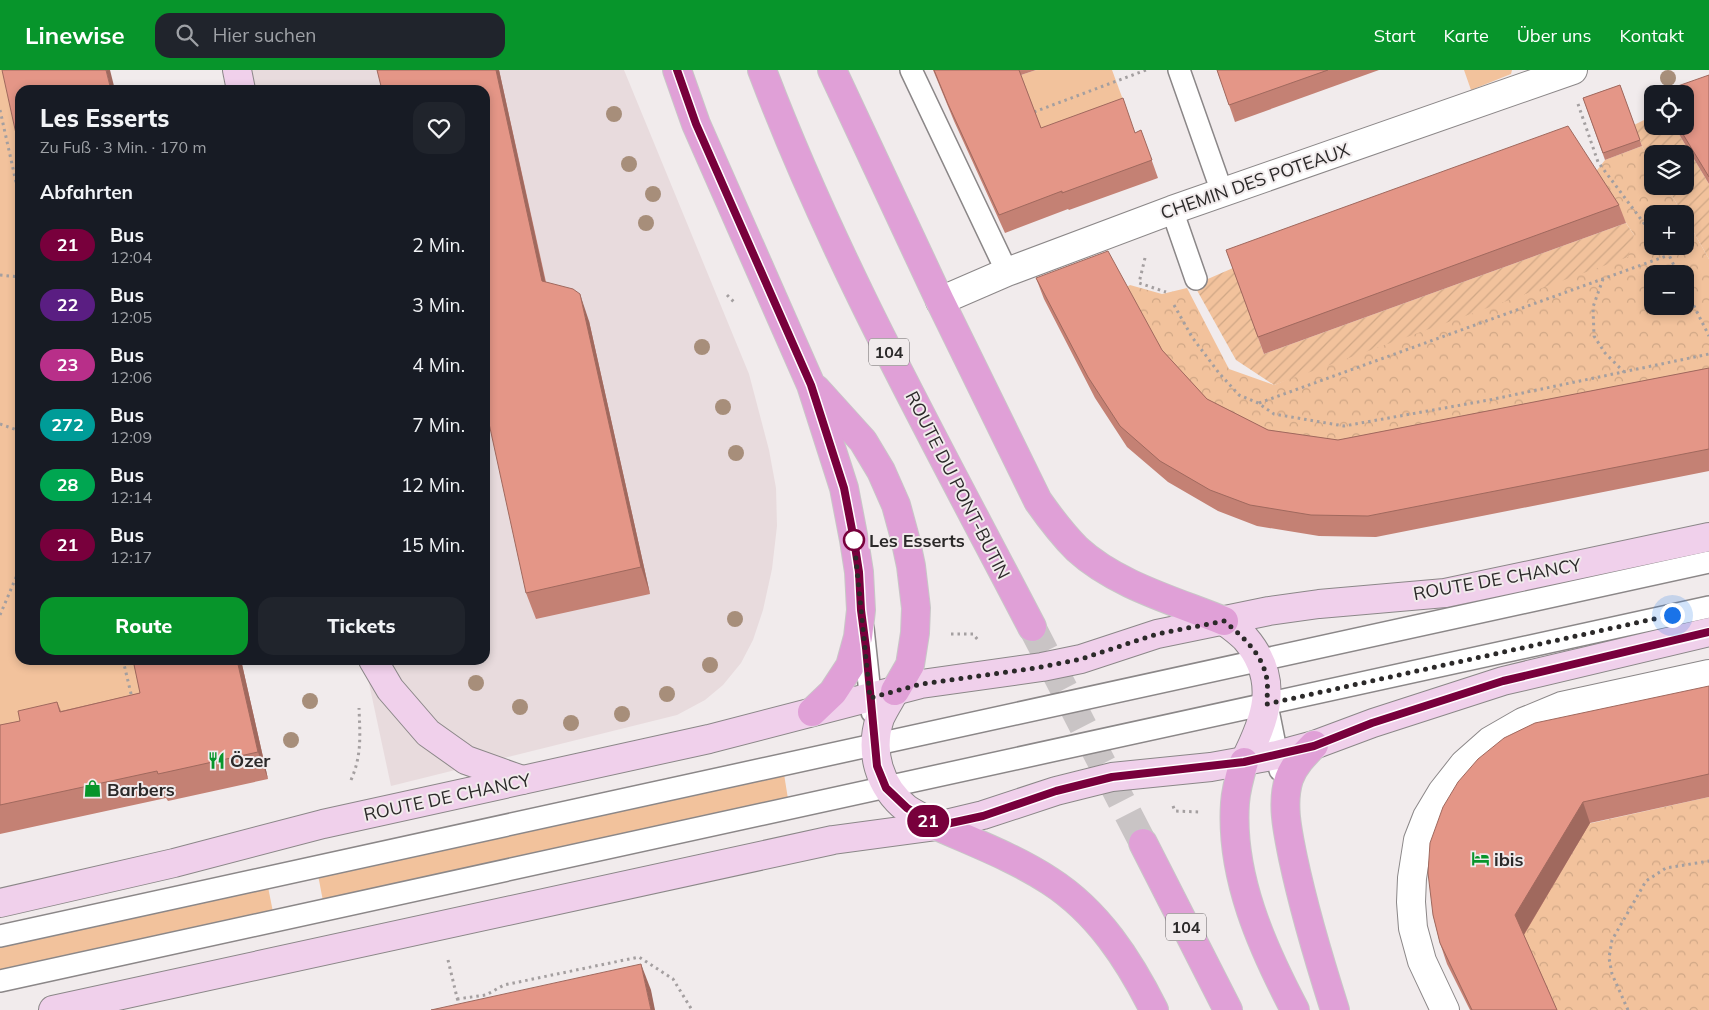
<!DOCTYPE html>
<html lang="de">
<head>
<meta charset="utf-8">
<style>
	:root { --surface:#171b24; --page:#20242c; --text:#f1f3f6; --muted:#9ea1a6; --accent:#07952b }
	body { margin:0; font-family:Mulish,sans-serif; background:var(--page); color:var(--text); height:100vh; display:flex; flex-direction:column; font-size:19px; white-space:nowrap }
	* { box-sizing:border-box; margin:0 }
	p { font-size:16px; color:var(--muted) }
	.icon { flex:none; width:28px; height:28px; fill:none; stroke:currentColor; stroke-width:2; stroke-linecap:round; stroke-linejoin:round }
	.map { position:relative; flex:1; overflow:hidden }
	.sheet { position:absolute; left:15px; top:15px; width:475px; height:580px; display:flex; flex-direction:column; background:var(--surface); border-radius:15px; box-shadow:0 2px 8px #0003 }
	.sheet>* { flex:none }
	.badge { padding:0 10px; border-radius:16px; font-size:18px; line-height:32px }
	.tools { position:absolute; left:1644px; top:15px; display:grid; gap:10px }
	.tools a { display:grid; place-items:center; width:50px; height:50px; border-radius:10px; background:var(--surface); box-shadow:0 2px 8px #0003; font-size:25px }
	.you { position:absolute; width:25px; height:25px; margin:-12px; border:4px solid #fff; border-radius:50%; background:#1a73e8; box-shadow:0 0 0 8px #1a73e833 }
	.map>.badge { position:absolute; translate:-50% -50%; box-shadow:0 0 0 2px #fff }
	h2 { padding:0 25px; font-size:19px; line-height:45px }
	.round { display:grid; place-items:center; flex:none; width:52px; height:52px; border-radius:15px; background:var(--page) }
	.head { display:flex; align-items:center; justify-content:space-between; height:85px; padding:0 25px }
	h1 { font-size:24px; font-weight:800; line-height:38px }
	.button { display:flex; gap:10px; margin-top:auto; padding:10px 25px }
	.button a { flex:1; height:58px; border-radius:15px; background:var(--accent); color:#fff; font-size:20px; font-weight:800; line-height:58px; text-align:center }
	.button a+a { background:var(--page); color:var(--text) }
	ul { padding:0; list-style:none }
	li { display:flex; align-items:center; gap:15px; height:60px; padding:0 25px }
	li div { flex:1 }
	li b { display:block; font-size:19px }
	li em { font-style:normal }
	li .badge { min-width:55px; font-weight:700; text-align:center }
	header { display:flex; align-items:center; gap:30px; box-sizing:border-box; height:70px; padding:0 25px; background:var(--accent); color:#fff }
	header strong { font-size:24px }
	nav { display:flex; gap:28px; margin-inline-start:auto; font-size:18px }
	.search { width:350px; height:45px; background:var(--page); display:flex; align-items:center; gap:12px; box-sizing:border-box; padding:0 18px; border-radius:15px; color:var(--muted); font-size:19px }
	.map>svg:first-child { display:block }
	.built { fill:#e8dbdd }
	.grass { fill:#f2c29c }
	.park { fill:url(#park-crowns); fill-rule:evenodd }
	.garden { fill:url(#garden-furrows) }
	.lines { fill:none; stroke-linecap:round; stroke-linejoin:round }
	.primary-tunnel { stroke:#c9c4c5; stroke-width:28; stroke-dasharray:28 14; stroke-linecap:butt }
	.lane-casing { stroke:#8b8788; stroke-width:24 }
	.street-casing { stroke:#8b8788; stroke-width:30 }
	.secondary-casing { stroke:#8b8788; stroke-width:30 }
	.primary-casing { stroke:#c8c7c7; stroke-width:30 }
	.path { stroke:#a49fa0; stroke-width:3; stroke-dasharray:2.5 4; stroke-linecap:butt }
	.lane { stroke:#fff; stroke-width:21 }
	.street { stroke:#fff; stroke-width:28 }
	.secondary { stroke:#f0d0eb; stroke-width:28 }
	.primary { stroke:#e0a0d7; stroke-width:28 }
	.tree { fill:#a78e7a }
	.wall { fill:#c48174 }
	.shaded-wall { fill:#a0695e }
	.building { fill:#e49687; stroke:#a0695e }
	.line-casing { stroke:#fff; stroke-width:11 }
	.line { stroke:#78003c; stroke-width:8 }
	.walk { stroke:#2b2929; stroke-width:5; stroke-dasharray:0 9 }
	.stop-dot { fill:#fff; stroke:#78003c; stroke-width:2.5 }
	.labels { text-anchor:middle; dominant-baseline:central; stroke-width:4; stroke-linejoin:round; paint-order:stroke }
	.shield { fill:#f1ebec; stroke:#666364; stroke-width:1 }
	.shield-label { font-size:16px; font-weight:bold; fill:#2b2929 }
	.street-label { font-size:18px; fill:#2b2929; stroke:#f1ebec }
	.stop-label { font-size:18px; font-weight:bold; fill:#2b2929; stroke:#f1ebec; text-anchor:start }
	.poi-label { font-size:18px; font-weight:bold; fill:#2b2929; stroke:#f1ebec; text-anchor:start }
</style>
</head>
<body>
<header>
<strong>Linewise</strong>
<div class="search"><svg class="icon" aria-label="search" viewBox="0 0 24 24"><circle cx="10" cy="10" r="6"/><path d="M15 15l6 6"/></svg>Hier suchen</div>
<nav><a>Start</a><a>Karte</a><a>Über uns</a><a>Kontakt</a></nav>
</header>
<div class="map">
<svg width="1709" height="940" viewBox="0 0 1709 940">
	<defs>
		<pattern id="park-crowns" width="20" height="18" patternUnits="userSpaceOnUse" patternTransform="scale(1.25)"><rect width="20" height="18" fill="#f2c29c"/><path d="M2 6a3 3 0 1 1 6 0M12 15a3 3 0 1 1 6 0" fill="none" stroke="#d0a786"/></pattern>
		<pattern id="garden-furrows" width="10" height="10" patternUnits="userSpaceOnUse" patternTransform="scale(1.25)"><rect width="10" height="10" fill="#f2c29c"/><path d="M-1 1l2-2M0 10L10 0M9 11l2-2" fill="none" stroke="#d0a786"/></pattern>
	</defs>
	<rect width="100%" height="100%" fill="#f1ebec"/>
	<polygon class="built" points="237,0 624,0 749,304 769,380 776,418 777,456 772,499 763,540 753,570 741,593 723,615 705,630 677,645 391,716 364,590 485,590 485,20 241,20"/>
	<g class="grass">
		<polygon points="0,0 6,0 20,65 20,590 136,590 150,649 0,684"/>
		<polygon points="1036,0 1112,0 1129,46 1048,77 1021,5"/>
		<polygon points="1464,0 1512,0 1511,4 1471,20"/>
		<polygon points="784,704 788,729 323,831 318,805"/>
		<polygon points="268,817 273,842 0,901 0,875"/>
	</g>
	<g class="park">
		<path d="M 1642,76 L 1652,94 L 1652,116 L 1666,116 L 1683,144 L 1652,144 L 1652,176 L 1685,176 L 1685,147 L 1709,189 L 1709,320 L 1345,391 L 1214,350 L 1170,301 L 1125,218 L 1130,215 L 1162,224 L 1187,218 L 1229,299 L 1274,315 L 1634,165 L 1594,104 L 1605,90 ZM 1652,204 L 1685,204 L 1685,236 L 1652,236 Z"/>
		<polygon points="1709,727 1709,940 1555,940 1517,854 1536,843 1577,775 1574,757"/>
	</g>
	<g class="garden">
		<polygon points="1652,46 1652,56 1674,56 1709,114 1709,189 1685,147 1685,144 1683,144 1666,116 1685,116 1685,84 1652,84 1652,94 1642,76 1634,55"/>
		<polygon points="1626,153 1634,165 1628,187 1274,315 1236,290 1194,215 1233,198 1264,284"/>
	</g>
	<g class="lines">
		<polyline class="primary-tunnel" points="1032,557 1143,773"/>
		<defs>
			<g id="lane">
				<polyline points="911,0 1007,202"/>
				<polyline points="1179,0 1222,122"/>
				<polyline points="1172,140 1196,209"/>
				<polyline points="863,558 872,642"/>
				<polyline points="1267,635 1280,700"/>
				<polyline points="0,866 1709,492"/>
				<polyline points="0,911 1709,537"/>
			</g>
			<g id="street">
				<polyline points="940,231 1007,202 1172,140 1573,0"/>
				<polyline points="1445,940 1422,891 1413,858 1411,832 1412,808 1418,770 1427,747 1442,722 1464,694 1490,671 1523,652 1562,636 1709,604"/>
			</g>
			<g id="secondary">
				<polyline points="237,0 241,20"/>
				<path d="M 1224,551 C 1231,556 1239,562 1245,568 C 1281,610 1266,649 1244,692"/>
				<polyline points="373,590 390,619 428,663 466,690 522,710"/>
				<path d="M 895,621 C 890,630 884,639 880,648 C 869,682 879,717 907,739 C 916,745 927,750 937,756"/>
				<polyline points="0,833 174,793 323,754 709,669 921,614 1042,597 1081,589 1157,564 1269,541 1319,534 1445,523 1709,467"/>
				<polyline points="53,940 833,770 937,756 983,745 1056,721 1112,707 1211,697 1277,685 1314,675 1373,653 1503,611 1709,562"/>
			</g>
			<g id="primary">
				<polyline points="677,0 696,54 811,315 844,418 854,470 859,502 861,540 858,567 850,596 833,622 812,642"/>
				<path d="M 762,0 C 835,193 937,374 1032,557"/>
				<path d="M 832,0 L 940,231 L 1038,431 C 1050,448 1062,464 1077,479 C 1116,515 1175,531 1224,551"/>
				<polyline points="816,319 863,371 881,401 896,435 905,468 911,496 916,538 915,563 910,595 895,621"/>
				<path d="M 1314,675 C 1304,685 1294,695 1289,709 C 1281,734 1288,763 1293,788 C 1304,840 1319,890 1335,940"/>
				<path d="M 1244,692 C 1240,705 1236,719 1235,733 C 1230,806 1262,877 1295,940"/>
				<path d="M 937,756 C 975,773 1015,788 1050,811 C 1098,842 1129,890 1154,940"/>
				<polyline points="1143,773 1228,940"/>
			</g>
		</defs>
		<use href="#lane" class="lane-casing"/>
		<use href="#street" class="street-casing"/>
		<use href="#secondary" class="secondary-casing"/>
		<use href="#primary" class="primary-casing"/>
		<g class="path">
			<polyline points="1578,34 1598,92 1652,164"/>
			<polyline points="0,40 20,130"/>
			<polyline points="1034,42 1146,0"/>
			<polyline points="1662,176 1669,185 1678,204"/>
			<polyline points="1145,188 1139,213 1166,222"/>
			<polyline points="0,205 20,207"/>
			<polyline points="1603,209 1593,237 1594,266 1605,283 1624,302"/>
			<polyline points="1685,218 1709,266"/>
			<polyline points="727,225 734,232"/>
			<polyline points="1174,235 1192,267 1219,303 1239,325 1258,333 1274,344 1344,356 1489,330 1709,284"/>
			<polyline points="1259,333 1669,185"/>
			<polyline points="0,354 20,361"/>
			<polyline points="0,545 20,498"/>
			<polyline points="951,564 973,564 978,570"/>
			<polyline points="123,590 132,628"/>
			<path d="M 351,710 C 362,685 360,665 359,638"/>
			<polyline points="1173,736 1175,741 1199,742"/>
			<polyline points="448,890 460,940"/>
			<polyline points="457,929 486,925 504,915 639,887 673,909 692,940"/>
			<polyline points="1628,940 1612,904 1609,888 1612,870 1646,811 1666,798 1709,791"/>
		</g>
		<use href="#lane" class="lane"/>
		<use href="#street" class="street"/>
		<use href="#secondary" class="secondary"/>
		<use href="#primary" class="primary"/>
	</g>
	<g class="tree">
		<circle cx="1668" cy="8" r="8"/>
		<circle cx="614" cy="44" r="8"/>
		<circle cx="629" cy="94" r="8"/>
		<circle cx="653" cy="124" r="8"/>
		<circle cx="646" cy="153" r="8"/>
		<circle cx="702" cy="277" r="8"/>
		<circle cx="723" cy="337" r="8"/>
		<circle cx="736" cy="383" r="8"/>
		<circle cx="735" cy="549" r="8"/>
		<circle cx="710" cy="595" r="8"/>
		<circle cx="476" cy="613" r="8"/>
		<circle cx="667" cy="624" r="8"/>
		<circle cx="310" cy="631" r="8"/>
		<circle cx="520" cy="637" r="8"/>
		<circle cx="622" cy="644" r="8"/>
		<circle cx="571" cy="653" r="8"/>
		<circle cx="291" cy="670" r="8"/>
	</g>
	<g class="wall">
		<polygon points="377,0 499,0 546,212 589,251 650,524 536,549 526,523 485,20"/>
		<polygon points="933,0 1036,0 1021,5 1041,58 1135,63 1141,60 1158,108 1069,140 1068,139 1005,163 954,51"/>
		<polygon points="1217,0 1379,0 1235,52"/>
		<polygon points="1709,5 1709,114 1674,56 1685,56"/>
		<polygon points="1620,15 1642,76 1605,90 1583,28"/>
		<polygon points="1619,135 1626,153 1264,284 1226,180"/>
		<polygon points="1036,208 1162,280 1207,329 1268,360 1338,370 1709,298 1709,401 1376,467 1319,466 1257,456 1218,441 1168,412 1127,377 1095,328 1044,229"/>
		<polygon points="133,590 241,590 268,709 168,731 166,728 0,764 0,655 20,651 57,632 61,641 140,623"/>
		<polygon points="1709,616 1709,727 1590,753 1524,865 1557,940 1470,940 1447,894 1440,873 1433,845"/>
	</g>
	<g class="shaded-wall">
		<polygon points="106,0 110,0 115,20 111,20"/>
		<polygon points="496,0 499,0 551,238 542,211"/>
		<polygon points="580,224 589,251 650,524 641,497"/>
		<polygon points="237,590 241,590 268,709 258,682"/>
		<polygon points="1583,732 1590,753 1523,866 1515,845"/>
		<polygon points="641,894 651,920 655,940 651,940"/>
	</g>
	<g class="building">
		<polygon points="2,0 106,0 111,20 20,20 20,82"/>
		<polygon points="377,0 496,0 542,211 573,219 580,224 641,497 526,523 485,335 485,20 382,20"/>
		<polygon points="934,0 1019,0 1041,58 1123,28 1135,63 1141,60 1152,90 1062,123 1062,121 999,145 948,34"/>
		<polygon points="1217,0 1328,0 1229,35"/>
		<polygon points="1709,5 1709,107 1678,56 1685,56 1685,24 1658,23"/>
		<polygon points="1620,15 1640,70 1603,83 1583,28"/>
		<polygon points="1568,56 1619,135 1258,267 1226,180"/>
		<polygon points="1108,181 1162,280 1207,329 1268,360 1338,370 1709,298 1709,379 1368,446 1311,445 1250,435 1210,420 1160,391 1120,356 1088,307 1036,208"/>
		<polygon points="133,590 237,590 258,682 158,704 157,701 0,735 0,655 20,651 18,641 57,632 60,642 140,623"/>
		<polygon points="1709,616 1709,704 1583,732 1515,845 1557,940 1472,940 1440,873 1433,845 1428,803 1430,773 1443,737 1458,712 1478,689 1504,668 1535,653"/>
		<polygon points="641,894 651,940 431,940"/>
	</g>
	<g class="lines">
		<defs>
			<polyline id="line" points="677,0 696,54 811,315 844,418 854,470 859,502 861,540 866,578 877,696 886,718 907,738 937,756 983,746 1056,721 1112,707 1244,692 1314,676 1372,653 1503,611 1709,562"/>
		</defs>
		<use href="#line" class="line-casing"/>
		<use href="#line" class="line"/>
		<path class="walk" d="M 854,470 L 870,628 L 921,614 L 1042,597 L 1081,589 L 1157,564 L 1224,551 C 1243,567 1263,584 1267,610 C 1268,618 1267,626 1267,634 L 1672,545"/>
	</g>
	<defs>
		<symbol id="restaurant-bare" viewBox="-9 -9 18 18"><path d="M-5-6h1v4h1v-4h1v4h1v-4h1v5L-1.5 .5V6h-2V.5L-5-1ZM5-6V6H3V1.5H1.5Q1.5-4 5-6Z" fill="#07952b" stroke="#f1ebec" stroke-width="2.5" paint-order="stroke"/></symbol>
		<symbol id="shop-bare" viewBox="-9 -9 18 18"><path d="M-5-2.5h2.3a2.7 3.5 0 0 1 5.4 0H5L5.5 6h-11ZM-1.5-2.5h3a1.5 2.3 0 0 0-3 0Z" fill="#07952b" stroke="#f1ebec" stroke-width="2.5" paint-order="stroke"/></symbol>
		<symbol id="hotel-bare" viewBox="-9 -9 18 18"><path d="M-6-4.5h1.5V1H6V5H4.5V3h-9V5H-6ZM-4 0a1.8 1.8 0 1 1 3.6 0ZM.5 0V-2.5h3Q6-2.5 6 0Z" fill="#07952b" stroke="#f1ebec" stroke-width="2.5" paint-order="stroke"/></symbol>
	</defs>
	<g fill-rule="evenodd">
		<use href="#restaurant-bare" x="204" y="678" width="25" height="25"/>
		<use href="#shop-bare" x="80" y="706" width="25" height="25"/>
		<use href="#hotel-bare" x="1468" y="776" width="25" height="25"/>
	</g>
	<circle class="stop-dot" cx="854" cy="470" r="10"/>
	<g class="labels">
		<g class="shield">
			<rect x="869" y="268.5" width="40" height="27" rx="4"/>
			<rect x="1166" y="843.5" width="40" height="27" rx="4"/>
		</g>
		<g class="shield-label">
			<text x="889" y="282">104</text>
			<text x="1186" y="857">104</text>
		</g>
		<g class="street-label">
			<text transform="translate(1255 111) rotate(-19)">CHEMIN DES POTEAUX</text>
			<text transform="translate(958 415) rotate(63)">ROUTE DU PONT-BUTIN</text>
			<text transform="translate(1497 509) rotate(-10)">ROUTE DE CHANCY</text>
			<text transform="translate(447 727) rotate(-12)">ROUTE DE CHANCY</text>
		</g>
		<g class="stop-label">
			<text x="869" y="470">Les Esserts</text>
		</g>
		<g class="poi-label">
			<text x="230" y="690">Özer</text>
			<text x="107" y="719">Barbers</text>
			<text x="1494" y="789">ibis</text>
		</g>
	</g>
</svg>
<div class="tools">
<a><svg class="icon" aria-label="locate" viewBox="0 0 24 24"><circle cx="12" cy="12" r="6"/><path d="M12 2v4M12 18v4M2 12h4M18 12h4"/></svg></a>
<a><svg class="icon" aria-label="layers" viewBox="0 0 24 24"><path d="M12 4l9 5-9 5-9-5zM3 14l9 5 9-5"/></svg></a>
<a>+</a>
<a>−</a>
</div>
<div class="you" style="left:1672px;top:545px"></div>
<b class="badge" style="left:928px;top:751px;background:#78003c;color:#fff">21</b>
<section class="sheet">
<div class="head"><div><h1>Les Esserts</h1><p>Zu Fuß · 3 Min. · 170 m</p></div><a class="round"><svg class="icon" aria-label="heart" viewBox="0 0 24 24"><path d="M12 20l-8-8c-3-5 5-10 8-4 3-6 11-1 8 4z"/></svg></a></div>
<h2>Abfahrten</h2>
<ul>
<li><span class="badge" style="background:#78003c;color:#fff">21</span><div><b>Bus</b><p>12:04</p></div><em>2 Min.</em></li>
<li><span class="badge" style="background:#5a1e82;color:#fff">22</span><div><b>Bus</b><p>12:05</p></div><em>3 Min.</em></li>
<li><span class="badge" style="background:#b82f89;color:#fff">23</span><div><b>Bus</b><p>12:06</p></div><em>4 Min.</em></li>
<li><span class="badge" style="background:#009c98;color:#fff">272</span><div><b>Bus</b><p>12:09</p></div><em>7 Min.</em></li>
<li><span class="badge" style="background:#00a651;color:#fff">28</span><div><b>Bus</b><p>12:14</p></div><em>12 Min.</em></li>
<li><span class="badge" style="background:#78003c;color:#fff">21</span><div><b>Bus</b><p>12:17</p></div><em>15 Min.</em></li>
</ul>
<div class="button"><a>Route</a><a>Tickets</a></div>
</section>
</div>
</body>
</html>
